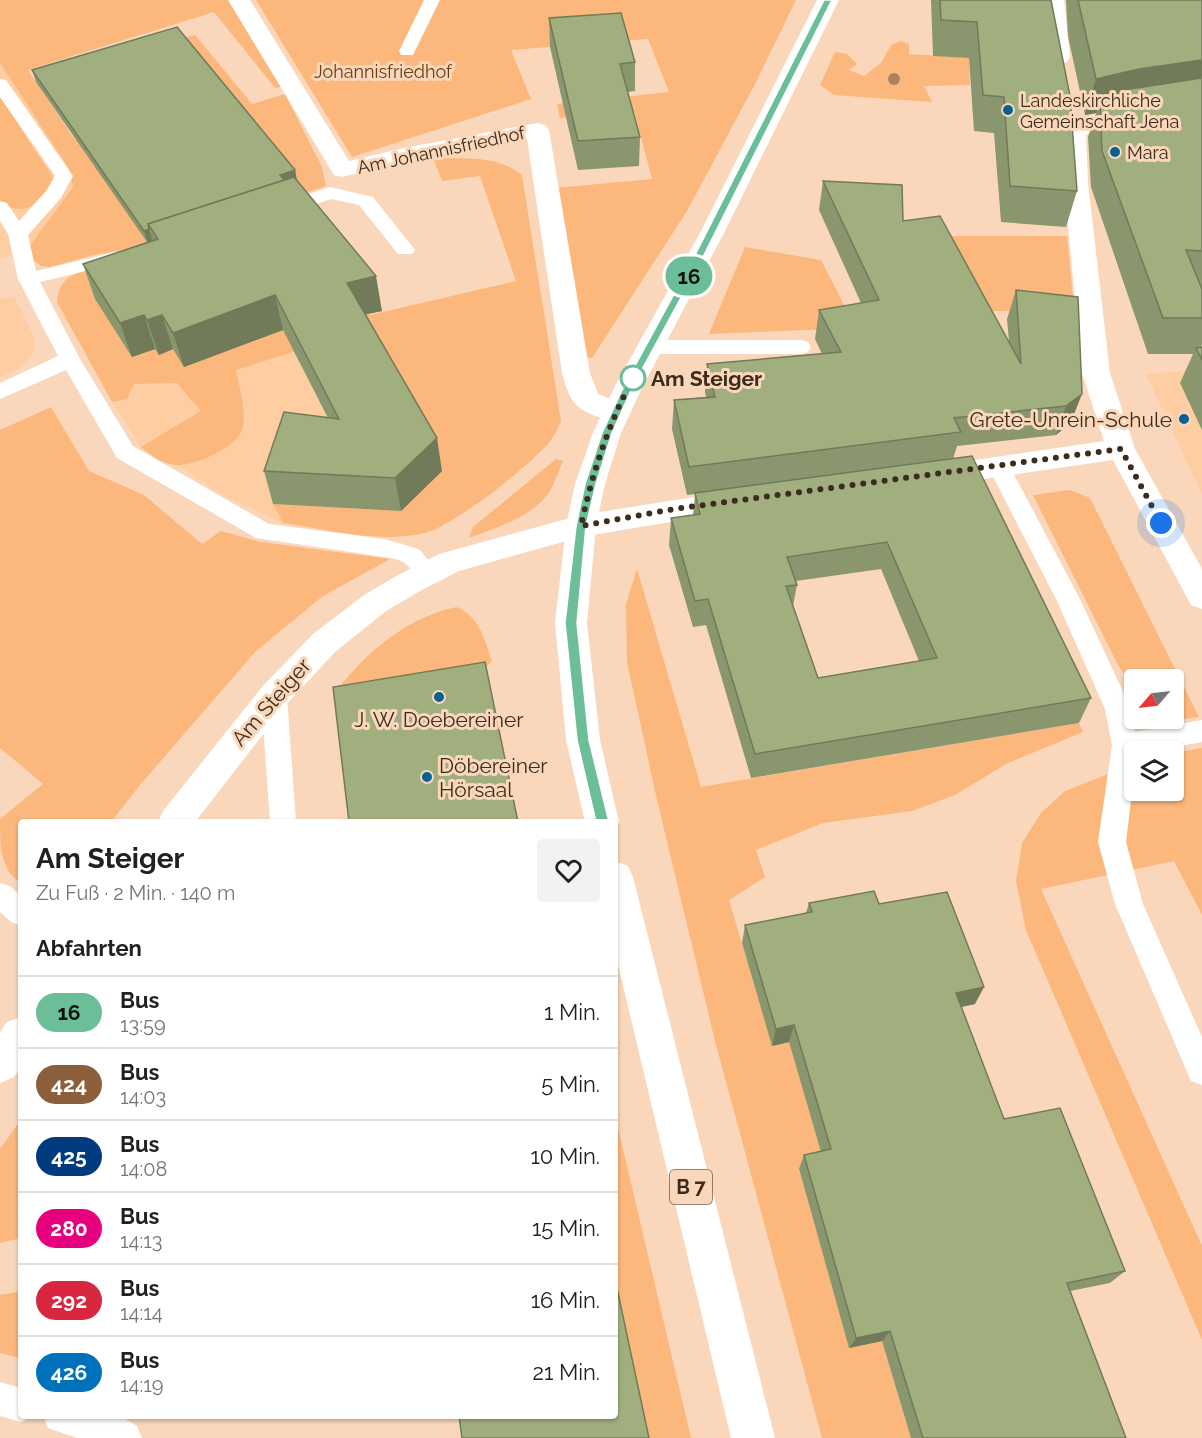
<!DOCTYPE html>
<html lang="de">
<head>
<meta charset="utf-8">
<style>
	:root { --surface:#fff; --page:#f2f2f2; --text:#202124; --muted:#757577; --line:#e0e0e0 }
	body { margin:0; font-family:Raleway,sans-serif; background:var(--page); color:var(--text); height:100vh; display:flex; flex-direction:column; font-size:22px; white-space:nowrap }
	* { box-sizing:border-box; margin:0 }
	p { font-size:20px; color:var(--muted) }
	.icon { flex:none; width:33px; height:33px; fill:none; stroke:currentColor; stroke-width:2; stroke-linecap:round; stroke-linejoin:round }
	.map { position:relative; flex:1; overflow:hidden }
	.drawer { position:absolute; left:18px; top:819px; width:600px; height:600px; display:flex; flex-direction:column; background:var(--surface); border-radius:6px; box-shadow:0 2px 4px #0004 }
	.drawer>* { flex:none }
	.badge { padding:0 12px; border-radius:20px; font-size:21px; line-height:39px }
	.needle { width:39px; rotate:242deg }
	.buttons { position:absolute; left:1124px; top:669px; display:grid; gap:12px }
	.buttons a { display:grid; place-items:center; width:60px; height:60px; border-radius:6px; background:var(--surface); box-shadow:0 2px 4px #0004; font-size:30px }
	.you { position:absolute; width:30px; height:30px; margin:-15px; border:4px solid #fff; border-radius:50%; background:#1a73e8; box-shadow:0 0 0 9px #1a73e833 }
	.map>.badge { position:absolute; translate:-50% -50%; box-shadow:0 0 0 3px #fff }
	h2 { padding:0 18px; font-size:22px; line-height:54px }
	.round { display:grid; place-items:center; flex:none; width:63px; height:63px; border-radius:6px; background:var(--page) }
	.headline { display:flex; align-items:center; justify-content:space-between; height:102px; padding:0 18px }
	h1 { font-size:28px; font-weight:700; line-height:45px }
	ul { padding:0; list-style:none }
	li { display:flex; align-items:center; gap:18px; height:72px; padding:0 18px; border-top:2px solid var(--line) }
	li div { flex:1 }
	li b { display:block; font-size:22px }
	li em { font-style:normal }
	li .badge { min-width:66px; font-weight:700; text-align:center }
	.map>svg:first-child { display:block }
	.built { fill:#ffcda2 }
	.green { fill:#fbb77c }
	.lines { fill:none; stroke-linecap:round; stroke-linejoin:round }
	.service { fill:#fff; fill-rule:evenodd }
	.pedestrian { fill:#fff; fill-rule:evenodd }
	.minor { fill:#fff; fill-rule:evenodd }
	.primary { fill:#fff; fill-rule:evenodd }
	.tree { fill:#aa8462 }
	.wall { fill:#8a966d; fill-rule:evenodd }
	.shaded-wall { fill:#717a59 }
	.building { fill:#a1af7f; stroke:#717a59; stroke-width:1.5; fill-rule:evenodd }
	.line { fill:#6cbe98; stroke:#fff; stroke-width:1.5 }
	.walk { stroke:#3c2c1d; stroke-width:6; stroke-dasharray:0 10.8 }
	.poi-dot { fill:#066091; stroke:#fad7ba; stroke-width:2 }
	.stop-dot { fill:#fff; stroke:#6cbe98; stroke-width:3 }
	.labels { text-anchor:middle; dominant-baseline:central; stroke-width:6; stroke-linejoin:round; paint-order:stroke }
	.far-park-label { font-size:18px; fill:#69401a; stroke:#fad7ba }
	.far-poi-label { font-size:18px; fill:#3c2c1d; stroke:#fad7ba; text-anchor:start }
	.far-street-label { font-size:18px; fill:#3c2c1d; stroke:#fad7ba }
	.shield { fill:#fad7ba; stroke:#755f4c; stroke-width:1.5 }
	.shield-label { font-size:20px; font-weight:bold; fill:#3c2c1d }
	.stop-label { font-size:21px; font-weight:bold; fill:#3c2c1d; stroke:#fad7ba; text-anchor:start }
	.poi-label { font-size:21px; fill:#3c2c1d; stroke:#fad7ba; text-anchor:end }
	.street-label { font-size:21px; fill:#3c2c1d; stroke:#fad7ba }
</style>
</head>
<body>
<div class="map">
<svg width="1202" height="1438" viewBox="0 0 1202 1438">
	<rect width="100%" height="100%" fill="#fad7ba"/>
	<g class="built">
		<polygon points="0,63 68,167 73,187 27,250 0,259"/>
		<polygon points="541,290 561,422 548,444 501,485 437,530 420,534 380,536 283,523 222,495 178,465 158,460 141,447 112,402 127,399 134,384 177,383 362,330"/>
		<polygon points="0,297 1,299 9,297 15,298 36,341 33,355 20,368 0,377"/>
		<polygon points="1202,370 1202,494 1146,374"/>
	</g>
	<g class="green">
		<polygon points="0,0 232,0 281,87 275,88 214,12 28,70 75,140 118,127 180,39 195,35 252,104 285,94 322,167 326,186 151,245 94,255 50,267 41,266 33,260 27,250 73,187 68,167 0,63"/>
		<polygon points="256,0 796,0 755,84 687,211 592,358 584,357 555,188 652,179 634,111 560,118 557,104 669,92 648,39 511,50 531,99 352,157"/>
		<polygon points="901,41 909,44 909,54 969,58 970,85 924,86 932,102 834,95 820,85 835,52 847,54 857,64 849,70 864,76 881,63 891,45"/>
		<path d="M 0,97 L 52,176 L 54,187 C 39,204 22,218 0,202 Z"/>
		<path d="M 433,158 C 465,159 496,154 522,175 L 561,422 C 557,429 553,439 547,445 C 524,470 452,528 420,534 C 376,543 326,529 283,523 L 273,504 L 401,511 L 362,330 L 236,370 C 239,387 246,408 243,426 C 240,447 198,464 179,465 C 164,466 152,455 141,447 L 201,411 L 177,383 L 134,384 L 127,399 L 112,402 L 57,302 C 60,275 74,274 98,267 L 132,357 L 155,349 L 173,349 L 360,301 L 370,315 L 516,281 L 480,176 L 442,181 Z"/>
		<polygon points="928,236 1067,236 1074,308 950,313"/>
		<polygon points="745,247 821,260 856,328 709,334"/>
		<path d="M 51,407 L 89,471 L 144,495 L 202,544 L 221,531 L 261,542 L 390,559 L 323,596 L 255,652 L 140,785 L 111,822 L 21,822 L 21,883 C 0,870 0,845 0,819 L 43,784 L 0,748 L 0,430 Z"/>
		<path d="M 556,459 L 563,461 C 559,470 555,482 550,491 C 532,518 497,527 469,538 L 473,527 Z"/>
		<polygon points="1070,490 1090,498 1199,717 1179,720 1172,719 1173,680 1134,680 1134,689 1118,665 1033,495"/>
		<polygon points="637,569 701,787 1079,723 1083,732 1006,764 955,795 912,811 823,823 756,850 765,877 729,900 772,1045 789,1042 825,1164 799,1170 849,1348 882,1341 911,1438 822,1438 715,1041 657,800 627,662 626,604"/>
		<path d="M 457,607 C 480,618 484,638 492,661 L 457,696 L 339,688 C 367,651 410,616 457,607 Z"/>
		<polygon points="1202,748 1202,915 1174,861 1041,889 1202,1246 1202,1340 1026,930 1016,881 1022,843 1041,813 1065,791 1134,764 1134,790 1173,790 1173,753"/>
		<polygon points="615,1115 691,1438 643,1438 615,1307"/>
		<polygon points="21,1120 21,1238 0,1243 0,1149"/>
		<polygon points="21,1291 21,1358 0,1353 0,1295"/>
	</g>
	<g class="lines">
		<g class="service">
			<polygon points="424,0 440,0 413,55 401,55 399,51"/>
			<path d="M 0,79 L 6,80 L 73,176 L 61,198 L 28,235 L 36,271 L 115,252 L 122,254 L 125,258 L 122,262 L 40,282 L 80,359 L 133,446 L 269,524 L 384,539 L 412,547 L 420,550 L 439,573 L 435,579 C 414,586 417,571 403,562 C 398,559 390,558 384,557 L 256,538 L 117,458 L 66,370 L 0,399 L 0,383 L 58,356 L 18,279 L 8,234 L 0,221 L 0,201 L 7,203 L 19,221 L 46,191 L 55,176 L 0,97 Z"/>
			<polygon points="330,187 373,197 412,246 415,250 412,254 398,254 359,205 331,199 279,216 272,214 269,210 272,206"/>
			<polygon points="650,340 801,340 808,342 811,347 808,352 801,354 650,354 643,352 640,347 643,342"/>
			<polygon points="999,459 1007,461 1010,467 1080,599 1131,709 1135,732 1202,720 1202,742 1148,752 1134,752 1134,776 1126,842 1143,904 1202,1037 1202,1085 1191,1081 1115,904 1098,842 1112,745 1105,709 1056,599 988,467 991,461"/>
			<polygon points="274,686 283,689 287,696 296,822 270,822 261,696 265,689"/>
			<polygon points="0,883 10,886 21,896 21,926 11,922 0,912"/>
			<polygon points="0,1382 21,1388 21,1416 33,1417 21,1422 0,1416"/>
			<polygon points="43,1416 120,1416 137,1426 142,1438 77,1438 48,1428"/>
		</g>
		<polygon class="pedestrian" points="1042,0 1064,0 1070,57 1067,62 1059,64 1051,62 1048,57"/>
		<g class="minor">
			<path d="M 228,0 L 250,0 L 349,161 L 404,148 L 537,123 L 545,125 L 549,130 L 590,373 L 598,394 L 627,405 L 631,412 L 627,419 C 616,422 610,420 599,417 C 573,409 569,398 562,373 L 527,139 L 404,162 L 342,177 L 334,175 Z"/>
			<path d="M 1202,96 L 1202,110 L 1118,123 L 1086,135 L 1088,183 L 1110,373 L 1135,449 L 1202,569 L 1202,609 L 1191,605 L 1113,460 L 935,486 L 925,483 L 921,476 L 925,469 L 935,466 L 1104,441 L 1082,373 L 1064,183 L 1062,132 C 1079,108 1172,101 1202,96 Z"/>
			<polygon points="738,490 748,493 753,501 748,509 581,537 459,571 420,591 386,611 335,652 286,705 195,822 158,822 163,811 262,687 313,634 364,595 398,575 439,554 581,515"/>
			<polygon points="21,1017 21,1067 14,1077 0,1083 0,1032 7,1022"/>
		</g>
		<g class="primary">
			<polygon points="817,0 839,0 725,231 643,386 621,433 605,484 596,526 587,623 600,740 619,822 615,831 615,822 585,822 566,740 555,623 566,526 575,484 593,433 615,386 701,231"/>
			<polygon points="615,861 628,866 633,877 775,1438 731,1438 615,952"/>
		</g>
	</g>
	<circle class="tree" cx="894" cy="79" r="6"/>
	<g class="wall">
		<polygon points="931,0 1051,0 1077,191 1066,227 1001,222 994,133 974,131 969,58 933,56"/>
		<polygon points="1066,0 1202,0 1202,287 1201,287 1202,289 1202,344 1201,347 1202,347 1202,430 1180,383 1193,354 1148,354 1091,187 1088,137 1096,113 1085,115 1068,36"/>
		<polygon points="549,18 635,62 635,91 628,92 640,137 639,166 578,170 550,47"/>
		<polygon points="32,70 295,170 297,179 382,311 366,314 442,471 401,511 273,504 264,471 328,418 283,330 184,367 173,349 159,355 155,349 132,357 95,299 83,264 147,242 36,82"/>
		<path d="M 823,181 L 903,221 L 1009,341 L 1007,319 L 1016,290 L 1078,297 L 1071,422 L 1056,435 L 957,446 L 953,459 L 1091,698 L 1079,723 L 751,778 L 706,625 L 693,627 L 669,545 L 671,518 L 693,515 L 695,494 L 687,495 L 672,429 L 674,400 L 706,397 L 705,392 L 707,364 L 822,354 L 815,339 L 819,310 L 861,303 L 819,210 ZM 881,569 L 919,661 L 818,678 L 793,606 L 797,585 L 796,581 Z"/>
		<polygon points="809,903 879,904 975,1004 961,1007 1004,1119 1125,1271 1110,1283 1070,1291 1126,1438 911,1438 882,1341 849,1348 799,1169 804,1155 821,1152 789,1042 772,1046 742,943 745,925 806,913"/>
	</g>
	<g class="shaded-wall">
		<polygon points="1202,60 1202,94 1100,100 1096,113 1085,115 1096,79 1139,69"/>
		<polygon points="295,170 297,182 158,240 280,175"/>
		<polygon points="149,229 153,242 148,244 144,231"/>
		<polygon points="376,276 382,311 354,317 347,283"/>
		<polygon points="275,295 283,330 184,367 173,333"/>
		<polygon points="144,315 155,349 132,357 120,323"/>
		<polygon points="162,315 173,349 159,355 147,320"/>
		<polygon points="1082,394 1071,422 1056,435 1066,406"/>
		<polygon points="437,438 442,471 401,511 395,478"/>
		<polygon points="984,987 975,1004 947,1010 956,993"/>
		<polygon points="794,1025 789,1042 772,1046 776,1029"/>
		<polygon points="890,1331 882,1341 849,1348 856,1338"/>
	</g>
	<g class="building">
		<polygon points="940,0 1051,0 1070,96 1077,191 1010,186 1004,97 983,95 977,22 941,20"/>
		<polygon points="1078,0 1202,0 1202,60 1139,69 1096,79"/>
		<polygon points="621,13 635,62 620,64 640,137 578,141 549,18"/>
		<polygon points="177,27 295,170 280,175 284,180 148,224 149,229 144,231 32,70"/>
		<polygon points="1202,78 1202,251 1186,250 1202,289 1202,318 1163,318 1102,151 1100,100 1130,89"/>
		<polygon points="294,177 376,276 347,283 437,438 395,478 264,471 284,412 339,419 275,295 173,333 162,315 147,320 144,315 120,323 83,264 158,239 148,224"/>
		<polygon points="823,181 902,185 903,221 940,216 1021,364 1016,290 1078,297 1082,394 1066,406 954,418 961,432 689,467 674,400 715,397 707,364 841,352 819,310 879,300"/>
		<polygon points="1202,347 1202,360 1196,348"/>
		<path d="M 972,456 L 1091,698 L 755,754 L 708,599 L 695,601 L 671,518 L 700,514 L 695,493 ZM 887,542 L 937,658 L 818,678 L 786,586 L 797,585 L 787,557 Z"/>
		<polygon points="485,662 518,822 349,822 333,687"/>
		<polygon points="874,891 879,904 947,892 984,987 956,993 1004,1119 1060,1108 1125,1271 1067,1283 1126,1438 923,1438 890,1331 856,1338 804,1155 831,1149 794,1025 776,1029 745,925 812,912 809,903"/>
		<polygon points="615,1279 649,1438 462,1438 459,1416 615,1416"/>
	</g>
	<polygon class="line" points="824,0 832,0 701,261 633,386 612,433 596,484 586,526 577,623 589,740 609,822 602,827 596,822 577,740 565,623 576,526 585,484 602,433 624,386 692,261"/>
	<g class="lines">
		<path class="walk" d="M 633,378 C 608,425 592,474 581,526 L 674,509 L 1121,449 L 1161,523"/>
	</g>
	<g class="poi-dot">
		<circle cx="1008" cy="110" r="6"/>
		<circle cx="1115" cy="152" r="6"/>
		<circle cx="1184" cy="419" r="6"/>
		<circle cx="439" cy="697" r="6"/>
		<circle cx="427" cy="777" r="6"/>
	</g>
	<circle class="stop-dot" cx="633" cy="378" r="12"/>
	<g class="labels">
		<g class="far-park-label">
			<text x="383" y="71">Johannisfriedhof</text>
		</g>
		<g class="far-poi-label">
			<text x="1020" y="100">Landeskirchliche<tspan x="1020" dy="21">Gemeinschaft Jena</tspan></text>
			<text x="1127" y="152">Mara</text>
		</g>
		<g class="far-street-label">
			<text transform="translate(441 150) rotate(-12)">Am Johannisfriedhof</text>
		</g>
		<rect class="shield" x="670" y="1170" width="42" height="34" rx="4.5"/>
		<g class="shield-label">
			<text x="691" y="1187">B 7</text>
		</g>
		<g class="stop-label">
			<text x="651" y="378">Am Steiger</text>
		</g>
		<g class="poi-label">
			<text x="1172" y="419">Grete-Unrein-Schule</text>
			<text x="439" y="719" text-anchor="middle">J. W. Doebereiner</text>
			<text x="439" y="765" text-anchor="start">Döbereiner<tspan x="439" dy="24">Hörsaal</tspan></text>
		</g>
		<g class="street-label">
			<text transform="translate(271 702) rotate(-49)">Am Steiger</text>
		</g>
	</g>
</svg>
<div class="buttons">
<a><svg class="needle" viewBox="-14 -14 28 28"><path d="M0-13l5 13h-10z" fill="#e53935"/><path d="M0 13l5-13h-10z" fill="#757577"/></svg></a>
<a><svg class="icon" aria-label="layers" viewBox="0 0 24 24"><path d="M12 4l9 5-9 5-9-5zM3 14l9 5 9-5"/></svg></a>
</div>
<div class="you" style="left:1161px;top:523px"></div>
<b class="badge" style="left:689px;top:276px;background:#6cbe98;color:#111">16</b>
<section class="drawer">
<div class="headline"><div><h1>Am Steiger</h1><p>Zu Fuß · 2 Min. · 140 m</p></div><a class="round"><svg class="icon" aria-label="heart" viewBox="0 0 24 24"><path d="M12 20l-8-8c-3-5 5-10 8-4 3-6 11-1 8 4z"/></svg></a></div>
<h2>Abfahrten</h2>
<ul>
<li><span class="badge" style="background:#6cbe98;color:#111">16</span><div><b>Bus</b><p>13:59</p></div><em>1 Min.</em></li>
<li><span class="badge" style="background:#8b5e3c;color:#fff">424</span><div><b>Bus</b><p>14:03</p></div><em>5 Min.</em></li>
<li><span class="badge" style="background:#003b80;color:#fff">425</span><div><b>Bus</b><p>14:08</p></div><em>10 Min.</em></li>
<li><span class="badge" style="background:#e6007e;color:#fff">280</span><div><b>Bus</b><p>14:13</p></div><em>15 Min.</em></li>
<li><span class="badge" style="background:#d7263d;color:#fff">292</span><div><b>Bus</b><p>14:14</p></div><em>16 Min.</em></li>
<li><span class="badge" style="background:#0072bc;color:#fff">426</span><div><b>Bus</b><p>14:19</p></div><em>21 Min.</em></li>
</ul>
</section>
</div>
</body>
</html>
